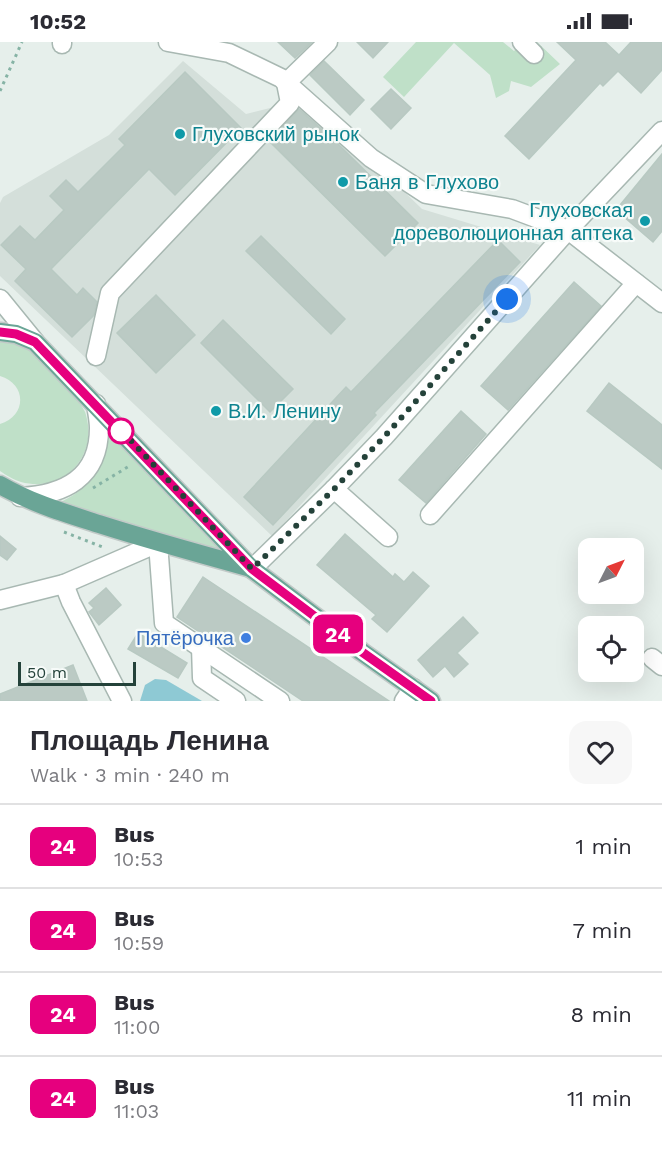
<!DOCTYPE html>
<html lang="en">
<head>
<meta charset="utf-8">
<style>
	:root { --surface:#fff; --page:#f7f7f7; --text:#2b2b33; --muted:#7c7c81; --line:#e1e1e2 }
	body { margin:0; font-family:"Work Sans",sans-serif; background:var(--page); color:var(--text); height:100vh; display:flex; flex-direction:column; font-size:22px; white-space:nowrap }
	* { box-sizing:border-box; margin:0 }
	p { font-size:20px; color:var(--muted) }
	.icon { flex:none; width:33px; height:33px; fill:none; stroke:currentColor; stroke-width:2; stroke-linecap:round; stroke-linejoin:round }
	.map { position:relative; height:659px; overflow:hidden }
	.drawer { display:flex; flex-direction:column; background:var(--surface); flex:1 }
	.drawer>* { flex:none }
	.badge { padding:0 12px; border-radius:9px; font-size:21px; line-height:39px }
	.needle { width:39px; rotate:48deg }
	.tools { position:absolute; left:578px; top:496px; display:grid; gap:12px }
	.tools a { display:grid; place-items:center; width:66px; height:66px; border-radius:12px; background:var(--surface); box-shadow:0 6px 24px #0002; font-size:30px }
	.scale { position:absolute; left:18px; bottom:15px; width:118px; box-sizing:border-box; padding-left:6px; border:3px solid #24423a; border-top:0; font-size:16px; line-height:21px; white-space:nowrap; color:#24423a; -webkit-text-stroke:4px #f7fbf9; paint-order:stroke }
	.you { position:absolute; width:30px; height:30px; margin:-15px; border:4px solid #fff; border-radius:50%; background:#1a73e8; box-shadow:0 0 0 9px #1a73e833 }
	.map>.badge { position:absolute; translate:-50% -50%; box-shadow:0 0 0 3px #fff }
	.round { display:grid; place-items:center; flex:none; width:63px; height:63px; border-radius:18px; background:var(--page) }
	.overview { display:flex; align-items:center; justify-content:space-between; height:102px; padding:0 30px }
	h1 { font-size:28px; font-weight:800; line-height:45px }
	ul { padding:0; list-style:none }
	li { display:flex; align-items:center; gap:18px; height:84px; padding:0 30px; border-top:2px solid var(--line) }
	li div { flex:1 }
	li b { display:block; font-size:22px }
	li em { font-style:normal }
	li .badge { min-width:66px; font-weight:700; text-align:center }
	.status { display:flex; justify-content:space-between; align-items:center; height:42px; padding:0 30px; background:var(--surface); direction:ltr }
	.status svg { height:16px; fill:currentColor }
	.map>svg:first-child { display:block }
	.built { fill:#d4dfda }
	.green { fill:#bfe0c8 }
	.water { fill:#8ec9d4 }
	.building { fill:#bbcac4; stroke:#b8c9c2; stroke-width:1.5 }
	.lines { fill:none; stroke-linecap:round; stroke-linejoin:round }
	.minor-casing { stroke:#a8b8b2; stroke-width:21 }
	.major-casing { stroke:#c2cac8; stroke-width:21 }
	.path { stroke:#86b3a5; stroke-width:3; stroke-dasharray:3 4.5; stroke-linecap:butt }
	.minor { stroke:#fff; stroke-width:18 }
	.major { stroke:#6aa596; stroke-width:18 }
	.line-casing { stroke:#fff; stroke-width:14 }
	.line { stroke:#e6007e; stroke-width:9 }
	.walk { stroke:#24423a; stroke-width:6; stroke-dasharray:0 10.8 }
	.culture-dot { fill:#0f9aa8; stroke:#f7fbf9; stroke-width:2 }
	.stop-dot { fill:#fff; stroke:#e6007e; stroke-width:3 }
	.shop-dot { fill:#3f7fe0; stroke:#f7fbf9; stroke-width:2 }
	.labels { text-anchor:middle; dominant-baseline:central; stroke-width:4.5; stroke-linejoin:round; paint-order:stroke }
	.culture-label { font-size:20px; fill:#0d838f; stroke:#f7fbf9; text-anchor:start }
	.shop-label { font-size:20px; fill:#366cbe; stroke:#f7fbf9; text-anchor:end }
</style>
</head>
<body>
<div class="status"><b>10:52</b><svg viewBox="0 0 49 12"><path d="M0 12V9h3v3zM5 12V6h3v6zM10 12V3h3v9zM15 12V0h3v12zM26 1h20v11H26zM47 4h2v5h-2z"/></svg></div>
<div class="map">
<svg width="662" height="659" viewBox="0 0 662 659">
	<rect width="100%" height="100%" fill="#e6efeb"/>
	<polygon class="built" points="183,19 246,72 290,61 347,94 422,167 540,203 272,494 0,234 0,161 3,155 109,93"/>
	<g class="green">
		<polygon points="416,0 503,0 514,9 524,0 537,0 560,22 531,45 511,39 509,49 496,56 490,33 454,1 404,55 383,35"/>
		<path d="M 0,300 C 8,300 19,303 27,307 C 36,313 80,358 84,368 C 86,371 86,374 87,377 C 96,418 61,451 21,440 C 14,438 6,433 0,429 L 0,382 C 27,374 27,342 0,334 Z"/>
		<path d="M 110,393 L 222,508 L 56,462 C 91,447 100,429 110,393 Z"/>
	</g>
	<polygon class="water" points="155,637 166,638 202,659 140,659 145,643"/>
	<g class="building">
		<polygon points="278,0 312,0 295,16"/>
		<polygon points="357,0 388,0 373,16"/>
		<polygon points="557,0 605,0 619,13 631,0 662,0 662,28 641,51 618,29 603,44 600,41 529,117 505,94 576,18"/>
		<polygon points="324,19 364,58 350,73 310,33"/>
		<polygon points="185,30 241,86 175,153 149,127 51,227 77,253 83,246 97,260 94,273 72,295 15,239 26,227 1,203 20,184 35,198 64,168 50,154 66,138 78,150 125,103 119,97"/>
		<polygon points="391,47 411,66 391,87 371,67"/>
		<polygon points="299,67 338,102 418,181 385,214 269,99"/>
		<polygon points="662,112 662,189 653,200 616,168"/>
		<polygon points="261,194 345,277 331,292 246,209"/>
		<polygon points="498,198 520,220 374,371 376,373 273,483 244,455 346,345 351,350"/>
		<polygon points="574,240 601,264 508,368 481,344"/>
		<polygon points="156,253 195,293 156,331 117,291"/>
		<polygon points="223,278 293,347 270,370 201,301"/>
		<polygon points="609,341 662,383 662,427 587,369"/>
		<polygon points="461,369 486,392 426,461 399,438"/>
		<polygon points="345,492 393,535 395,532 404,540 413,530 429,544 387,590 372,577 376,573 317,523"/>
		<polygon points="0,494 16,507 7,518 0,513"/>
		<polygon points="203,535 389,659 303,659 177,575"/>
		<polygon points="106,546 121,563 99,583 89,570 94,566 89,561"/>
		<polygon points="463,575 478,591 457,611 468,622 454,635 445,624 433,635 418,618"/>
		<polygon points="138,591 187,621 178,636 128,607"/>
		<polygon points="73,623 87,659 0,659 0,652"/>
	</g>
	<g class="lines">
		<defs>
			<g id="minor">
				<polyline points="168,0 229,11 281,36 371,116 426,152 512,167 568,188 662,261"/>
				<polyline points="522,0 534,12"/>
				<polyline points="62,2 62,0"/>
				<polyline points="0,257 35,300"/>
				<polyline points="96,314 110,251 290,61 286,41 328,0"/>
				<polyline points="334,447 388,495"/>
				<path d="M 20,455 C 64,453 99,436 99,386 C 99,378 97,370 96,362"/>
				<polyline points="430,473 636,241"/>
				<polyline points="252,527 334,447 384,395 568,188 662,89"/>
				<polyline points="64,542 71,560 122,659"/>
				<polyline points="0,558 64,542 158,501 164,581 280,659"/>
				<polyline points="201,605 202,636 236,659"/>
				<polyline points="652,616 662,624"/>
				<polyline points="404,659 413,646"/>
			</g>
			<g id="major">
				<polyline points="0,290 16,292 35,300 252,527 362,610 431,659"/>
				<path d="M 0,443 C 31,461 65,471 99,482 C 149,498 200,512 251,526"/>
			</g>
		</defs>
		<use href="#minor" class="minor-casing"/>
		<use href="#major" class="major-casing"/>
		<g class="path">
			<polyline points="0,49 22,0"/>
			<polyline points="93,446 131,423"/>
			<polyline points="64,490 105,506"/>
		</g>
		<use href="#minor" class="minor"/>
		<use href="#major" class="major"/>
	</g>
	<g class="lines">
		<defs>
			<polyline id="line" points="0,290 16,292 35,300 252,527 362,610 431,659"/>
		</defs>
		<use href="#line" class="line-casing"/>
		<use href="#line" class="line"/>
		<polyline class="walk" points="121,389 119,386 252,527 334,447 384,395 507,257"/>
	</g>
	<g class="culture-dot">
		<circle cx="180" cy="92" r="6"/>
		<circle cx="343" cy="140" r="6"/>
		<circle cx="645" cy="179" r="6"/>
		<circle cx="216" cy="369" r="6"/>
	</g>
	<circle class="stop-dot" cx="121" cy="389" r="12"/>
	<circle class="shop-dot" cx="246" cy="596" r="6"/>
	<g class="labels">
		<g class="culture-label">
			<text x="192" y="92">Глуховский рынок</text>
			<text x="355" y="140">Баня в Глухово</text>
			<text x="633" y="168" text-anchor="end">Глуховская<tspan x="633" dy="23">дореволюционная аптека</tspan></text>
			<text x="228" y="369">В.И. Ленину</text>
		</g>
		<g class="shop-label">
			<text x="234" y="596">Пятёрочка</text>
		</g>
	</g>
</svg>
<div class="tools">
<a><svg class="needle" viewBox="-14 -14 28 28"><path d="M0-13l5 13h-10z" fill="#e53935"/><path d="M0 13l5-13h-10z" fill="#7c7c81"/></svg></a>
<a><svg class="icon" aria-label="locate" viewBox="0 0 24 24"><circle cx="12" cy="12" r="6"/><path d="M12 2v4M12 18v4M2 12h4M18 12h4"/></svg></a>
</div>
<div class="scale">50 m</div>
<div class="you" style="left:507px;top:257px"></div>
<b class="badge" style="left:338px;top:592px;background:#e6007e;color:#fff">24</b>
</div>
<section class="drawer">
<div class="overview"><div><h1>Площадь Ленина</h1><p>Walk · 3 min · 240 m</p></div><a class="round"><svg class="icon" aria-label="heart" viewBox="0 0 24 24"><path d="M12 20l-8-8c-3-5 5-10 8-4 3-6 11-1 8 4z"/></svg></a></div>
<ul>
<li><span class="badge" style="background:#e6007e;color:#fff">24</span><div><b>Bus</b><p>10:53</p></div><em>1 min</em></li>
<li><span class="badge" style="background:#e6007e;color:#fff">24</span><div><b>Bus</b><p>10:59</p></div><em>7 min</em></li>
<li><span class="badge" style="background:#e6007e;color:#fff">24</span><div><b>Bus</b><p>11:00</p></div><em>8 min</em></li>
<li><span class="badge" style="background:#e6007e;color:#fff">24</span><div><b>Bus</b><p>11:03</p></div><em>11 min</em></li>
</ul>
</section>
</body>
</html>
